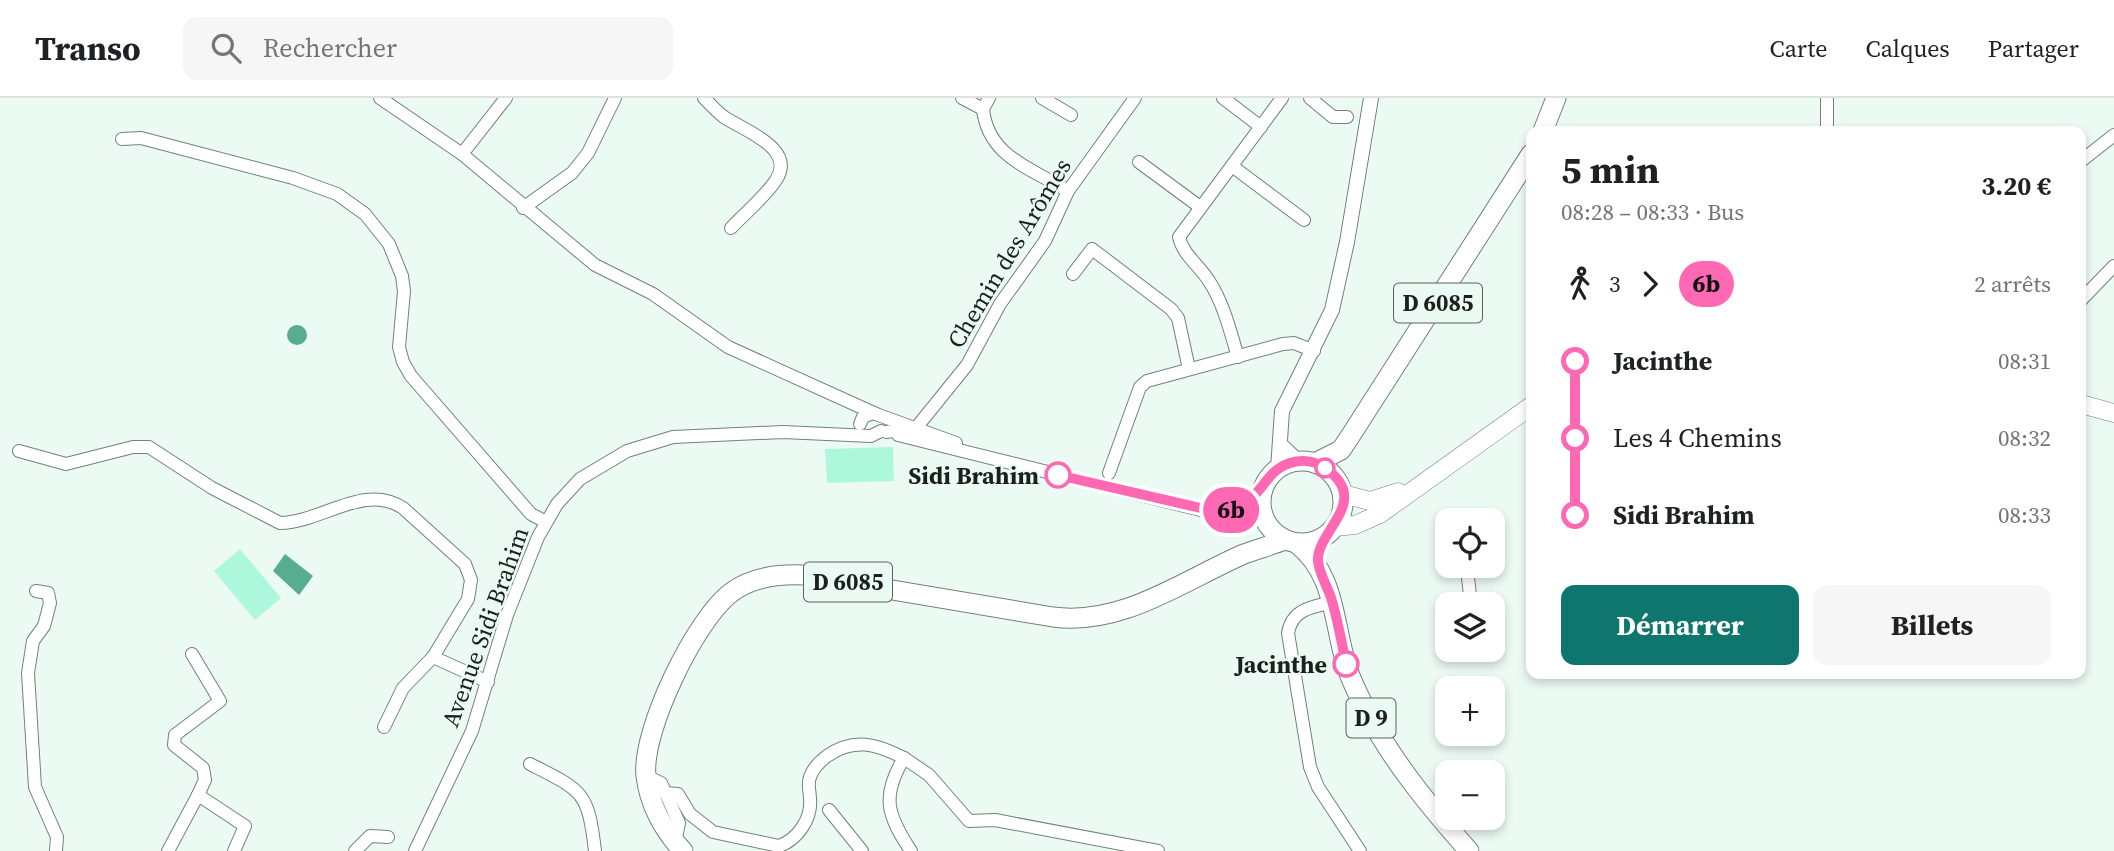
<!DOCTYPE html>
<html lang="fr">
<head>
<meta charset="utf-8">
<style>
	:root { --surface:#fff; --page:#f6f6f6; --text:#202124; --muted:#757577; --line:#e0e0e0; --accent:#0f766e }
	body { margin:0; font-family:"Source Serif 4",serif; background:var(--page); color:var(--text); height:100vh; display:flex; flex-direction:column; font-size:26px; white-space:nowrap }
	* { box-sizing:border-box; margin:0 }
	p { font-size:23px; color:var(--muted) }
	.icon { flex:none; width:38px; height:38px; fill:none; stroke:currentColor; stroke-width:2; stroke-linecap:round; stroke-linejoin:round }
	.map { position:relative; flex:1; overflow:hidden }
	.drawer { position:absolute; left:1526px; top:28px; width:560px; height:553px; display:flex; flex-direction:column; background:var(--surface); border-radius:14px; box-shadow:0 4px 10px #0003 }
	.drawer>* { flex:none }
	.badge { padding:0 14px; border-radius:23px; font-size:24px; line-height:46px }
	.tools { position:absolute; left:1435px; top:410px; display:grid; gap:14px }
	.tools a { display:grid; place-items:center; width:70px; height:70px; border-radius:14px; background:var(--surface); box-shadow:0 4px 10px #0003; font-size:35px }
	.map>.badge { position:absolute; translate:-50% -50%; box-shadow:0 0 0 4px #fff }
	.legs { display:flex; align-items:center; gap:10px; height:77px; padding:0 35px; font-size:23px }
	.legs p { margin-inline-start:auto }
	.head { display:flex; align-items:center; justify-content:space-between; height:119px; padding:0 35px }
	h1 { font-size:38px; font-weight:700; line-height:52px }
	.button { display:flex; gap:14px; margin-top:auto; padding:14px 35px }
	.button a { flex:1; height:80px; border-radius:14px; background:var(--accent); color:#fff; font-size:28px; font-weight:700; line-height:80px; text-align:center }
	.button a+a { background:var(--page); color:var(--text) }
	ul { padding:0 35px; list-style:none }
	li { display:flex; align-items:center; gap:24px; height:77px; font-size:26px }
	li i { display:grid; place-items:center; width:10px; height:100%; margin:0 9px; background:currentColor }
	li i::after { content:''; width:18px; height:18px; margin:-9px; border:5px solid; border-radius:50%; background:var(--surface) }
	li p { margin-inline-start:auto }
	li:first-child i { background:linear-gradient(#0000 50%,currentColor 0) }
	li:last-child i { background:linear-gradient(currentColor 50%,#0000 0) }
	header { display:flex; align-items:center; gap:42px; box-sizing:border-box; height:98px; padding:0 35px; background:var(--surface); border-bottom:2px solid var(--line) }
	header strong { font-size:33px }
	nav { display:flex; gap:38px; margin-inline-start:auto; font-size:24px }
	.search { width:490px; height:63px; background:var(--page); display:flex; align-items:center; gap:18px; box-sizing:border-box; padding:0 24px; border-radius:14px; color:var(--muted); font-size:26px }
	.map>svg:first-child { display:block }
	.green { fill:#adf8dc }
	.water { fill:#58ac8f }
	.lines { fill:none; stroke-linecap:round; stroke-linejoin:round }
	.minor-casing { stroke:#73807b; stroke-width:14 }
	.tertiary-casing { stroke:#73807b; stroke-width:16 }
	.secondary-casing { stroke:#73807b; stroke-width:19 }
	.primary-casing { stroke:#73807b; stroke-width:21 }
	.minor { stroke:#fff; stroke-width:12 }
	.tertiary { stroke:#fff; stroke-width:14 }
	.secondary { stroke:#fff; stroke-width:18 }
	.primary { stroke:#fff; stroke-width:19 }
	.line-1-casing { stroke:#fff; stroke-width:16 }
	.line-1 { stroke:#ff69b4; stroke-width:10 }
	.stop-1-dot { fill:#fff; stroke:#ff69b4; stroke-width:3.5 }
	.labels { text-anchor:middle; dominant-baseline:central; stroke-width:5; stroke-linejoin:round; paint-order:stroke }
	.shield { fill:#ecfaf4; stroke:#5a615e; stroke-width:2 }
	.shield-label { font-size:23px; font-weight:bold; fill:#1b201e }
	.street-label { font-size:24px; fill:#1b201e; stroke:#ecfaf4 }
	.stop-label { font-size:24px; font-weight:bold; fill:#1b201e; stroke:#ecfaf4; text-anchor:end }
</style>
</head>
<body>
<header>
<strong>Transo</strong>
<div class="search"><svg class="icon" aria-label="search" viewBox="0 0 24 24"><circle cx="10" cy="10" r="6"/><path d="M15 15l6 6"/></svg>Rechercher</div>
<nav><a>Carte</a><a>Calques</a><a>Partager</a></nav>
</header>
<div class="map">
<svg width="2114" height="753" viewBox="0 0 2114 753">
	<rect width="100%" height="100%" fill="#ecfaf4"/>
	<g class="green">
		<polygon points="893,349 894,383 827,385 825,351"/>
		<polygon points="240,451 281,500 255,522 214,473"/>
	</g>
	<g class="water">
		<circle cx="297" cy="237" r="10"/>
		<polygon points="285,456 313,478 299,497 273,473"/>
	</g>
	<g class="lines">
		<defs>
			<g id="minor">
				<polyline points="380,0 462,56 595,167 653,196 728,249 876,316"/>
				<path d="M 704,0 C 710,6 717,14 724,19 C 743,32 797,50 776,82 C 765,99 745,115 731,130"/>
				<polyline points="962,0 983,11"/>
				<path d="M 989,0 L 983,11 C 988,59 1031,70 1068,93"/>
				<polyline points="1042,0 1071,17"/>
				<polyline points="1223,0 1261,29"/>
				<polyline points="1310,0 1333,19 1347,19"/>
				<polyline points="1827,0 1827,33"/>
				<polyline points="122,41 141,40 293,80 337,96 365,116 389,146 402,178 404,193 399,249 403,264 411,278 531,416 546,424"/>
				<polyline points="462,56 506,0"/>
				<polyline points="2081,63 2114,37"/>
				<polyline points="1139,64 1200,109"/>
				<polyline points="1232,68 1304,122"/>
				<polyline points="523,110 572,75 588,55 615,0"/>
				<polyline points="1073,176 1092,151 1171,211 1178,220 1189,271"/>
				<polyline points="2081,202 2114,168"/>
				<path d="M 1238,259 C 1230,233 1224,206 1209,183 C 1199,167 1183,157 1179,139 L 1282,0"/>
				<polyline points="860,326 863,319 873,315 956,345"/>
				<polyline points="886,334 916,330 967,267 1000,206 1045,143 1068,93 1135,0"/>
				<polyline points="898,337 1209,414 1240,409 1263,391"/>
				<path d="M 19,353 L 66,366 L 133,349 L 149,349 L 212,390 L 280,425 C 320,425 365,384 403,410 L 465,466 L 471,482 L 468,501 L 433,559 L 403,590 L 384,629"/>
				<polyline points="1109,375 1140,289 1147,283 1283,246 1294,245 1314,253"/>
				<polyline points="1240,409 1262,415"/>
				<polyline points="1467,471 1471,506"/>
				<polyline points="36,493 48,495 50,505 44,528 33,543 28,575 35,689 57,739 56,753"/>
				<path d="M 1333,504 C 1312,509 1292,511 1288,535 L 1310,669 L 1318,689 L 1360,753"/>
				<polyline points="192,556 220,603 175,637 174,647 203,670 205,682 198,697 245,728 234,753"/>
				<polyline points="433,559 488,584"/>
				<path d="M 530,666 C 583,693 588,693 595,753"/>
				<polyline points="646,678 661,685 679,725 675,745"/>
				<path d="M 665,695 L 678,696 L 690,716 L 713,734 L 779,748 C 797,742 812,721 810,701 C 810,693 807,687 810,679 C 813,670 819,664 827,658 C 854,639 877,646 904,660"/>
				<polyline points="829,712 862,753"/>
				<polyline points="168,753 198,697"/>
				<polyline points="355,753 370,738 388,739"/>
				<polyline points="415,753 472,633 507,517 538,439 557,406 580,381 627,353 673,339 783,334 871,338 881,333"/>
				<path d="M 911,753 C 887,717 881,698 904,660 L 929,677 L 969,723 L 995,722 L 1158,753"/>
			</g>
			<g id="tertiary">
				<polyline points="1281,347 1298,363"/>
				<polyline points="1278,371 1282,313 1332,212 1347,144 1371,0"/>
			</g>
			<g id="secondary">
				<polyline points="2081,306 2114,315"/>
				<polyline points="1343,396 1370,403 1398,394"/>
				<polyline points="1335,429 1355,427 1380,416 1531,308"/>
			</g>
			<g id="primary">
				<polyline points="1543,33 1556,0"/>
				<circle cx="1302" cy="404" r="41"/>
				<polyline points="1315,365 1341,352 1351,337 1531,56"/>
				<path d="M 1296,445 C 1335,475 1333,522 1346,566 C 1350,581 1358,596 1365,610 C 1390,661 1431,710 1469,753"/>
				<path d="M 683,753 C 664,733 649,706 646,678 C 641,633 696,520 732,494 C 752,479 778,476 803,477 L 1053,519 C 1123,528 1182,483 1244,456 C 1258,451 1272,447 1285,442"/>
			</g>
		</defs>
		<use href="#minor" class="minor-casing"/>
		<use href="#tertiary" class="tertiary-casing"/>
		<use href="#secondary" class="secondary-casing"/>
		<use href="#primary" class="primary-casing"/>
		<use href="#minor" class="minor"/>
		<use href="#tertiary" class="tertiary"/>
		<use href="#secondary" class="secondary"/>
		<use href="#primary" class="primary"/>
	</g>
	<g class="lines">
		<defs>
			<path id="line-1" d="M 1058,377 L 1218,414 C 1265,408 1259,375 1290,365 C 1302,361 1315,363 1325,370 C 1373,403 1316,433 1318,463 C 1319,476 1329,491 1332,503 C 1338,524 1342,545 1346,566"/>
		</defs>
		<use href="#line-1" class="line-1-casing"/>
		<use href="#line-1" class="line-1"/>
	</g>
	<g class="stop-1-dot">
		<circle cx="1325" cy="370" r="9"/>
		<circle cx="1058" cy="377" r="12"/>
		<circle cx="1346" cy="566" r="12"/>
	</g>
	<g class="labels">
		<g class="shield">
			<rect x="1394" y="185.5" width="88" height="39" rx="5"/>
			<rect x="804" y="464.5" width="88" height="39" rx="5"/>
			<rect x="1346.5" y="600.5" width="49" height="39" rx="5"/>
		</g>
		<g class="shield-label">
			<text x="1438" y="205">D 6085</text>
			<text x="848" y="484">D 6085</text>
			<text x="1371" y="620">D 9</text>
		</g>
		<g class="street-label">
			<text transform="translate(1009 155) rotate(-59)">Chemin des Arômes</text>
			<text transform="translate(485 529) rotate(-70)">Avenue Sidi Brahim</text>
		</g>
		<g class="stop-label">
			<text x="1039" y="377">Sidi Brahim</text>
			<text x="1327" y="566">Jacinthe</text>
		</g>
	</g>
</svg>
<div class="tools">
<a><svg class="icon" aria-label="locate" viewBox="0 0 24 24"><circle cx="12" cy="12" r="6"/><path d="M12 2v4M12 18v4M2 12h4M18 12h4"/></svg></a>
<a><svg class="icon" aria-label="layers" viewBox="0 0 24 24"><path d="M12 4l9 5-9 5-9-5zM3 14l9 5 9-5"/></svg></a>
<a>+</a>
<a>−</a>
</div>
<b class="badge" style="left:1231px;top:412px;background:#ff69b4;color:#111">6b</b>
<section class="drawer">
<div class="head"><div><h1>5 min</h1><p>08:28 – 08:33 · Bus</p></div><b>3.20 €</b></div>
<div class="legs"><svg class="icon" aria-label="walk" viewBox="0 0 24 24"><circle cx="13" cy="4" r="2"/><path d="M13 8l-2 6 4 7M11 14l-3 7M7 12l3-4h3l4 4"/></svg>3<svg class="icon" aria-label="forward" viewBox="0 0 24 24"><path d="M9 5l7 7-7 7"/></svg><b class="badge" style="background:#ff69b4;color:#111">6b</b><p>2 arrêts</p></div>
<ul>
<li><i style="color:#ff69b4"></i><b>Jacinthe</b><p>08:31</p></li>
<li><i style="color:#ff69b4"></i><span>Les 4 Chemins</span><p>08:32</p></li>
<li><i style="color:#ff69b4"></i><b>Sidi Brahim</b><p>08:33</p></li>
</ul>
<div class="button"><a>Démarrer</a><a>Billets</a></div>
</section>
</div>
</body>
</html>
